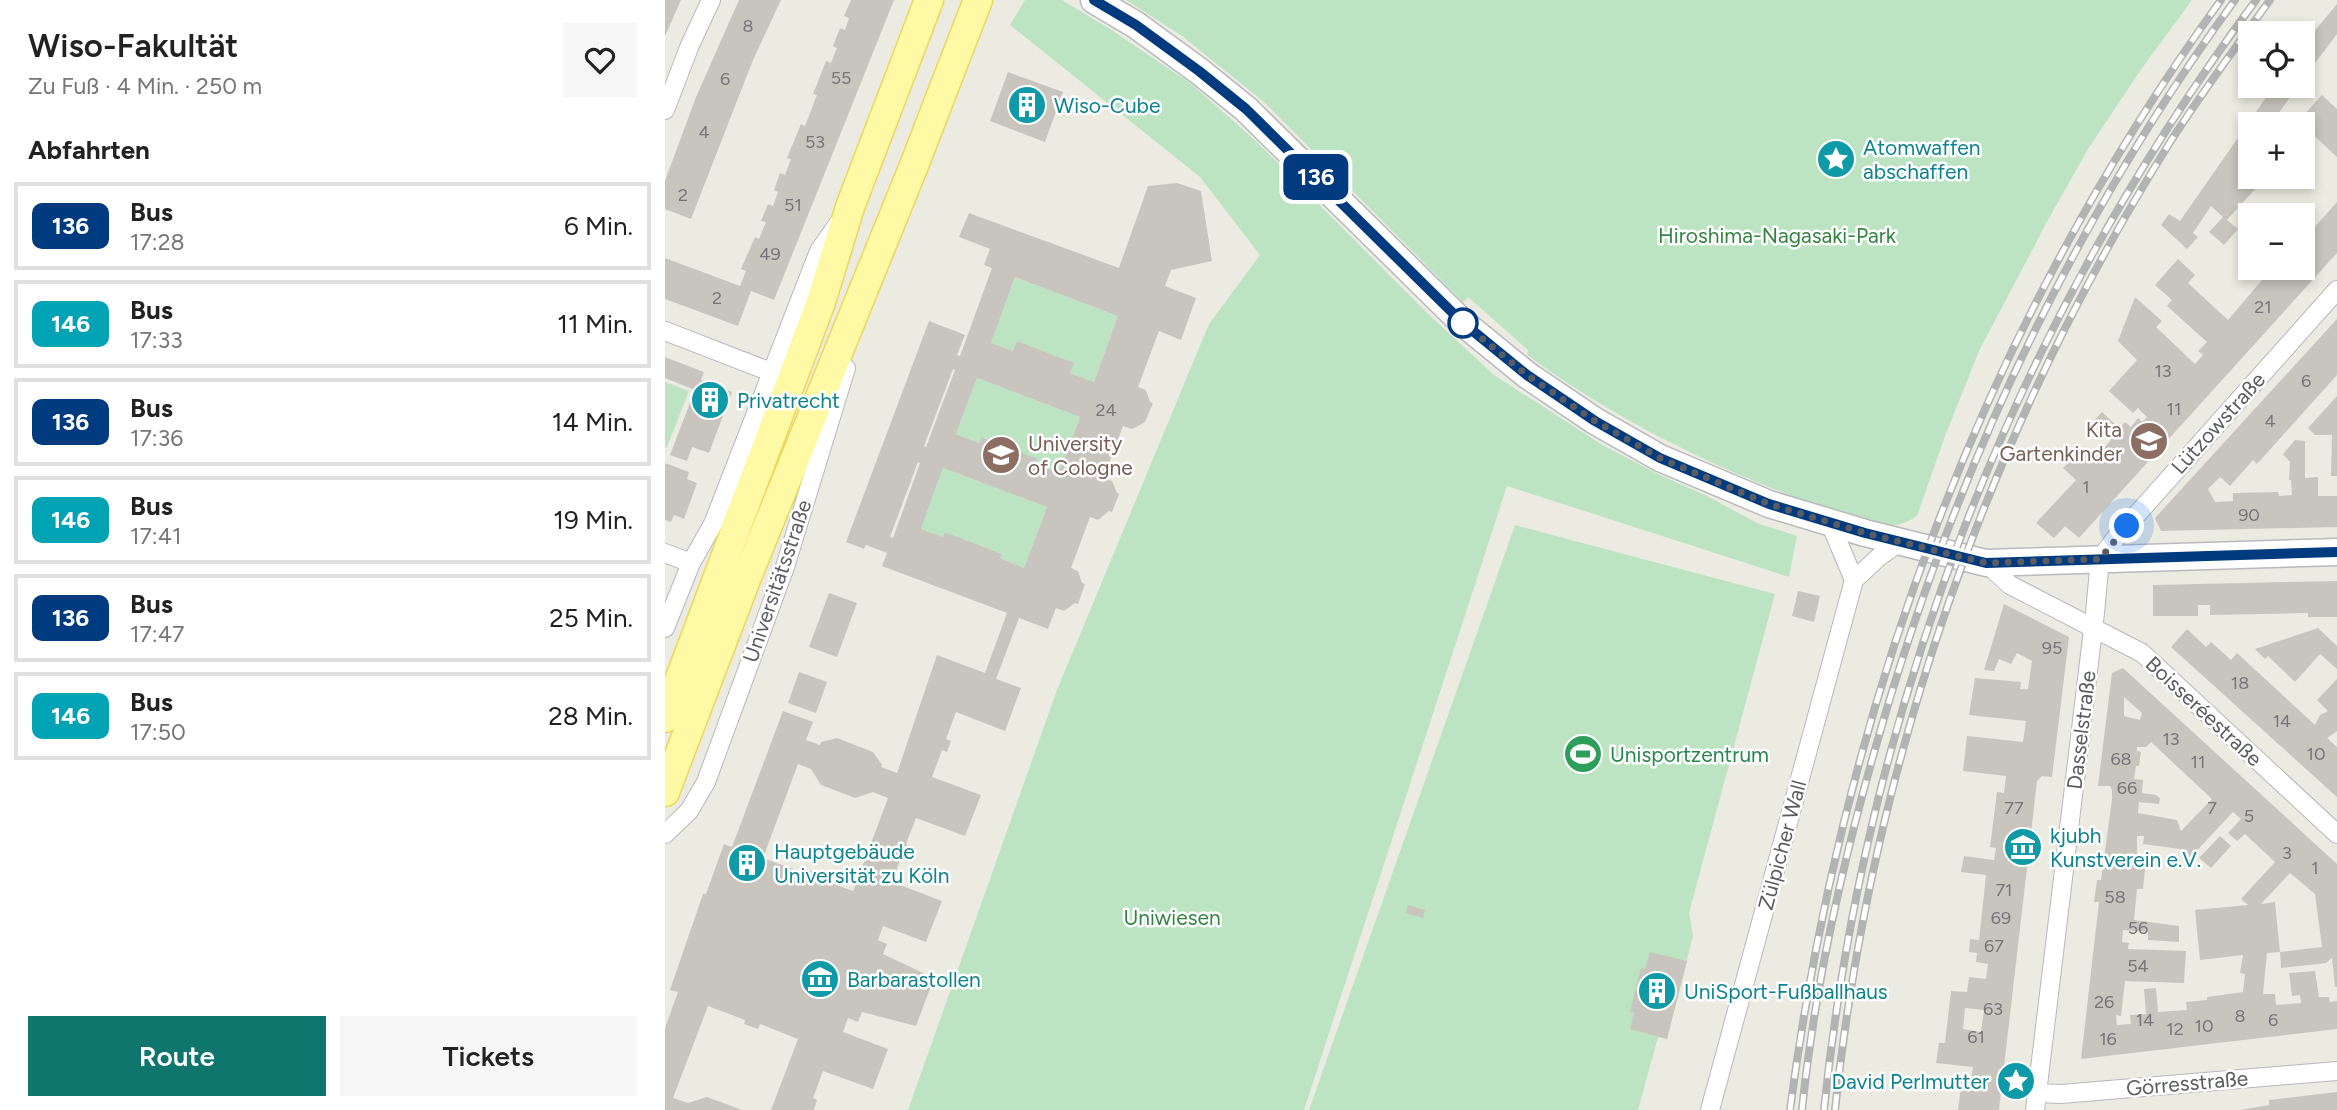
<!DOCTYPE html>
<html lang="de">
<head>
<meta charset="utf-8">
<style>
	:root { --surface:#fff; --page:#f6f6f6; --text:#222; --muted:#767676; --line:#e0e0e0; --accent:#0f766e }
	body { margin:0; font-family:Figtree,sans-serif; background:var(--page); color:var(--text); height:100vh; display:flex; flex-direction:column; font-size:26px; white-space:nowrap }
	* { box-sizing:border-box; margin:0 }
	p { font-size:23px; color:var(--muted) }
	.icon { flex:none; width:38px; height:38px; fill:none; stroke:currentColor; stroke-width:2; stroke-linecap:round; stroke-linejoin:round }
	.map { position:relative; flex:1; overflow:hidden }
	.side { display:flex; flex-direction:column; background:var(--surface); width:665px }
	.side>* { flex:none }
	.badge { padding:0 14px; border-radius:10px; font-size:24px; line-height:46px }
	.tools { position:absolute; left:1573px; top:21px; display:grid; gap:14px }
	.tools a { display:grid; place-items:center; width:77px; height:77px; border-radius:0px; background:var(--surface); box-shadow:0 4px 10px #0003; font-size:35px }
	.you { position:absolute; width:35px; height:35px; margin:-18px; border:5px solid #fff; border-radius:50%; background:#1a73e8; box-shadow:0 0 0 10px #1a73e833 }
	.map>.badge { position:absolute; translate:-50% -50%; box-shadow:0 0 0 4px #fff }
	h2 { padding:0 28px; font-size:26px; line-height:63px }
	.round { display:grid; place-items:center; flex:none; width:74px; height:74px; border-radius:0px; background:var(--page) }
	.head { display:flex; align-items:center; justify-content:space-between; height:119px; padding:0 28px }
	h1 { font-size:33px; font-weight:600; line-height:52px }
	.button { display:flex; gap:14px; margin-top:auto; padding:14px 28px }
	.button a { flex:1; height:80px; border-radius:0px; background:var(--accent); color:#fff; font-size:28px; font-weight:600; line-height:80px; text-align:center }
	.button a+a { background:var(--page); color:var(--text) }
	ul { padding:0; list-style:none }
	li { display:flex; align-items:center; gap:21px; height:88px; margin:0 14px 10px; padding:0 14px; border:4px solid var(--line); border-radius:0px }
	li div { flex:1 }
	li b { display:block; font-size:26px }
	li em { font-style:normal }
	li .badge { min-width:77px; font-weight:700; text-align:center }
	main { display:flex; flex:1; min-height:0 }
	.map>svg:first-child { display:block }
	.green { fill:#bde4c2 }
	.building { fill:#c8c5be; fill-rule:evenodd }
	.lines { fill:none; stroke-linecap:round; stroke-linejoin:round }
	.street-casing { stroke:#b7b8bd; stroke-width:20 }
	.secondary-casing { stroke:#b7b9bf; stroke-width:29 }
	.primary-casing { stroke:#eed659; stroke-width:31 }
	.street { stroke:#fff; stroke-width:18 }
	.secondary { stroke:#fff; stroke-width:26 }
	.primary { stroke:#fdf9a5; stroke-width:28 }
	.rail-casing { stroke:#b2b3b3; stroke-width:8 }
	.rail { stroke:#fff; stroke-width:5; stroke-dasharray:16; stroke-linecap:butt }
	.line-casing { stroke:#fff; stroke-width:16 }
	.line { stroke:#003b80; stroke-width:10 }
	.walk { stroke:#5a5c62; stroke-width:7; stroke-dasharray:0 12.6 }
	.stop-dot { fill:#fff; stroke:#003b80; stroke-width:3.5 }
	.labels { text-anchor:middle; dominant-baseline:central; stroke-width:5; stroke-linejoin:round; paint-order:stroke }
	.number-label { font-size:18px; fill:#767679 }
	.culture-label { font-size:21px; fill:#0d838f; stroke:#fff; text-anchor:start }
	.park-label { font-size:21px; fill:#368444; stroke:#fff }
	.street-label { font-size:21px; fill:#5a5c62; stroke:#fff }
	.education-label { font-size:21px; fill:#785e54; stroke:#fff; text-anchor:end }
	.leisure-label { font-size:21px; fill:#27864d; stroke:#fff; text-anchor:start }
</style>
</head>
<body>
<main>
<section class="side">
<div class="head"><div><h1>Wiso-Fakultät</h1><p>Zu Fuß · 4 Min. · 250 m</p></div><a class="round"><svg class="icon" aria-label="heart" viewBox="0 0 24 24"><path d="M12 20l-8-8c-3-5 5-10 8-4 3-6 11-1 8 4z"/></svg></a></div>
<h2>Abfahrten</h2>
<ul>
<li><span class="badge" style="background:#003b80;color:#fff">136</span><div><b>Bus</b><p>17:28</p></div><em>6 Min.</em></li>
<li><span class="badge" style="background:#00a3b4;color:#fff">146</span><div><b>Bus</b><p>17:33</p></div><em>11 Min.</em></li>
<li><span class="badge" style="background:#003b80;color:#fff">136</span><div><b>Bus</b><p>17:36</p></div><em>14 Min.</em></li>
<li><span class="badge" style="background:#00a3b4;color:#fff">146</span><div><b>Bus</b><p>17:41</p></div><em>19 Min.</em></li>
<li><span class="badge" style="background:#003b80;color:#fff">136</span><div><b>Bus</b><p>17:47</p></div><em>25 Min.</em></li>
<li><span class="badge" style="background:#00a3b4;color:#fff">146</span><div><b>Bus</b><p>17:50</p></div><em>28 Min.</em></li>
</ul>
<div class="button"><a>Route</a><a>Tickets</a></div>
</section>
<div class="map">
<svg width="1672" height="1110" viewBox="0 0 1672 1110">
	<rect width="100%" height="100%" fill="#ecebe1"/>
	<g class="green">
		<polygon points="360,0 397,0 445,29 525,83 592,142 760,311 829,375 939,446 995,475 1042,496 1092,523 1132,536 1124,577 842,486 639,1110 243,1110 392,690 544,324 595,255 535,177 345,25"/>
		<path d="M 461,0 L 1527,0 L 1477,68 L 1423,149 L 1383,220 L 1314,351 L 1280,436 L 1252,516 C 1243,522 1234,526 1222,525 C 1197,523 1160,508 1135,499 C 1038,463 946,416 862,355 L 863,350 L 803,297 L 798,302 L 599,102 L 517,36 Z"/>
		<polygon points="350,277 453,316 429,382 405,373 408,363 352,341 348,351 326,343"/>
		<polygon points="312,378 415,417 394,473 371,464 373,459 316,437 314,443 291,434"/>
		<polygon points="0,382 24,391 2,447 0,447"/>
		<polygon points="278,468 382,507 359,568 335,558 337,554 280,532 278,537 256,529"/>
		<polygon points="850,525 1110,594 1024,913 1028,936 1002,1039 993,1037 973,1110 644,1110"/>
	</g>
	<g class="building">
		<polygon points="0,0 16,0 0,36"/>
		<polygon points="74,0 116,0 88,60 26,219 0,209 0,181 31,97"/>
		<polygon points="186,0 229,0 109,300 86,291 73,326 0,299 0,258 75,286 81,271 76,269 90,237 94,239 101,222 96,221 103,204 108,206 113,192 109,190 115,173 120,175 126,159 122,158 136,124 140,126 152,95 148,94 161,61 166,63 172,48 168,46 175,28 180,30 184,18 179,16"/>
		<polygon points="1672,4 1672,34 1638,79 1638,45"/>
		<polygon points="343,72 398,92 380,142 325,121"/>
		<polygon points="1609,86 1633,86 1606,124 1586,124 1586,177 1601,177 1562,220 1573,229 1559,245 1544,232 1558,217 1546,206 1528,233 1533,237 1522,249 1496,225 1504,214 1515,221"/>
		<polygon points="1657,95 1672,109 1672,157 1633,121"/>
		<path d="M 512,183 L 536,191 L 547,261 L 506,270 L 500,286 L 531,298 L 516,340 L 494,331 L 473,387 L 481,390 L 485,402 L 488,403 L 480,422 L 467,429 L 458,426 L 439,477 L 447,481 L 452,493 L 454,494 L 447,512 L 444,511 L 433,520 L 425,517 L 406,568 L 413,571 L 417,583 L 420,584 L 413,604 L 410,603 L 399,611 L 391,608 L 383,629 L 354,618 L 331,679 L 356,688 L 340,731 L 291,712 L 281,739 L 286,741 L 282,752 L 277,750 L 267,777 L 316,795 L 300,836 L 251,818 L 241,844 L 246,847 L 242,857 L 237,855 L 227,882 L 277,901 L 261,942 L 218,926 L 213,940 L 222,944 L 218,954 L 269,978 L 251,1026 L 197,1012 L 193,1022 L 183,1018 L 178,1032 L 223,1049 L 208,1089 L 158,1071 L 148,1098 L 152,1100 L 149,1110 L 106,1110 L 133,1039 L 95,1024 L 93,1029 L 79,1024 L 80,1020 L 43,1006 L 8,1098 L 23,1103 L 42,1097 L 77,1110 L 0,1110 L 0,1028 L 13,992 L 5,990 L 38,894 L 41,894 L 59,844 L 67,847 L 118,711 L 148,722 L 141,740 L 155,745 L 156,742 L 172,738 L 208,752 L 217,765 L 216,767 L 232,773 L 272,655 L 320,673 L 342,613 L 217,566 L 222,553 L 201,545 L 199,549 L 181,542 L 264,321 L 300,335 L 292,355 L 295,356 L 327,268 L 319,265 L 325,249 L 294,237 L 304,213 L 454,268 L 483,186 ZM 350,277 L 453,316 L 429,382 L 405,373 L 409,363 L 352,341 L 348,351 L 326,343 ZM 288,369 L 290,370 L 261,447 L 259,446 ZM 312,378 L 415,417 L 394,473 L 371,464 L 373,459 L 316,437 L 314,443 L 291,434 ZM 253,462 L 255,463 L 228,538 L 225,537 ZM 278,468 L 382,507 L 359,568 L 335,558 L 337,554 L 280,532 L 278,537 L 256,529 ZM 133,764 L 146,769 L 156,785 L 190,798 L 208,792 L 223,798 L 188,891 L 149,877 L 150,872 L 138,868 L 136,872 L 98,858 Z"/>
		<polygon points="1672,202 1672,253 1414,538 1400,526 1389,538 1371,523 1411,480 1398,468 1406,460 1400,455 1410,445 1428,461 1446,440 1427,423 1437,412 1454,428 1460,422 1466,427 1473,418 1477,422 1482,417 1473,408 1468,413 1444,391 1472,360 1453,341 1470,297 1497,321 1491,327 1530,364 1538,355 1533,351 1542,342 1502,306 1507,300 1490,285 1513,259 1530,275 1523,283 1563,320 1597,280 1580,264 1586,257 1586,268 1638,268 1638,220 1648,229"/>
		<polygon points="1672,319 1672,375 1592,464 1588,460 1565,486 1555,477 1543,489 1550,502 1568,501 1568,493 1613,492 1614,496 1627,495 1626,480 1624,480 1625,462 1618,454 1630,440 1640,441 1640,478 1653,477 1653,496 1672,496 1672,527 1496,531 1490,518"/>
		<polygon points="0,357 39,372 36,380 67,392 44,453 27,447 22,461 5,455 30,390 0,378"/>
		<polygon points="1672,396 1672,476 1666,476 1667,435 1650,435 1643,428"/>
		<polygon points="0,463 24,472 22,479 32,483 19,519 9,515 6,522 0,520"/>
		<polygon points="1672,581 1672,617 1643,617 1643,613 1545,615 1545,605 1533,605 1533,616 1488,616 1488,585"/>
		<polygon points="1133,591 1155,596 1149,622 1127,616"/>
		<polygon points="164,593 192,603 172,657 144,647"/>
		<path d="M 1339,604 L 1404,637 L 1387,777 L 1377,776 L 1372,781 L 1334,1110 L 1293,1110 L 1297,1078 L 1306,1079 L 1308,1067 L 1271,1063 L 1274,1043 L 1280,1043 L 1286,991 L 1302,992 L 1304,977 L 1321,979 L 1323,964 L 1311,962 L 1312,953 L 1304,952 L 1305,939 L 1314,940 L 1321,875 L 1296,872 L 1299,856 L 1329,860 L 1331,848 L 1325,847 L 1332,792 L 1339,793 L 1341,776 L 1298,771 L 1302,736 L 1358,742 L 1361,721 L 1304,715 L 1310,678 L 1356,682 L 1355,689 L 1363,689 L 1367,661 L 1352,653 L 1346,664 L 1334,659 L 1329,671 L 1319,670 ZM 1300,1008 L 1319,1010 L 1316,1032 L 1298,1029 Z"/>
		<polygon points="1653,628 1672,646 1672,669 1655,654 1630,682 1603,656 1600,659 1590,649"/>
		<polygon points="1522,629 1541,647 1546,642 1566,660 1572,653 1650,725 1655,715 1663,711 1652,700 1672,679 1672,731 1662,738 1672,747 1672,797 1506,647"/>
		<path d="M 1458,668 L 1672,864 L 1672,987 L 1670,987 L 1667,958 L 1661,963 L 1616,968 L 1615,952 L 1657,947 L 1650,894 L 1625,873 L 1596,904 L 1610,902 L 1615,952 L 1602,953 L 1598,994 L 1610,994 L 1611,1005 L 1636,1003 L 1635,995 L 1627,996 L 1624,973 L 1650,971 L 1654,997 L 1664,997 L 1665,1002 L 1672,1001 L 1672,1029 L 1416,1059 L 1434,902 L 1429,902 L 1432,880 L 1436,880 L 1447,799 L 1447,790 L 1445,786 L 1433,786 L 1447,673 ZM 1459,697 L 1477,713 L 1475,720 L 1459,716 ZM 1486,742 L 1547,799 L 1516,831 L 1512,820 L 1473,813 L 1474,802 L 1494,804 L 1495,798 L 1491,795 L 1477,793 L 1478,780 L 1469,779 L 1471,766 L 1474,766 L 1476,752 L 1472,751 L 1472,747 L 1481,747 ZM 1568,812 L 1576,819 L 1563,833 L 1572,841 L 1580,834 L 1610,862 L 1576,899 L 1583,905 L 1530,910 L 1535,960 L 1578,955 L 1575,973 L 1580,974 L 1578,992 L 1542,997 L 1542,1000 L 1521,1002 L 1522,1010 L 1493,1012 L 1491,988 L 1479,989 L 1481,1014 L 1465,1015 L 1466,1024 L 1452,1025 L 1451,1015 L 1456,1016 L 1460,981 L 1519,983 L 1521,951 L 1463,949 L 1464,943 L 1457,942 L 1458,930 L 1483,932 L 1483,940 L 1514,942 L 1514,926 L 1469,920 L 1472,889 L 1478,889 L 1481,860 L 1472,859 L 1472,836 L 1479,836 L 1478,844 L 1522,850 L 1525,858 Z"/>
		<polygon points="134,672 162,682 151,713 123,703"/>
		<polygon points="1555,836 1566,846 1546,868 1534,858"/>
		<polygon points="743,905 760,910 758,918 741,913"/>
		<polygon points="985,952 1022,961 1002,1039 965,1029 969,1013 965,1012 976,968 980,969"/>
		<polygon points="1672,1092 1672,1110 1575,1110 1604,1105 1604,1100"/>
	</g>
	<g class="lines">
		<defs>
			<g id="street">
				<polyline points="0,110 25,45 46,0"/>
				<polyline points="0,331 106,372"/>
				<polyline points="1165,523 1189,580"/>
				<polyline points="0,553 26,563"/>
				<polyline points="1321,563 1345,585 1477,653 1672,834"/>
				<polyline points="0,628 26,563 48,524 154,251 173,224"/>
				<polyline points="0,834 24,811 41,782 120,567 181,368"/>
				<polyline points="1372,1093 1396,1094 1672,1071"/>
				<polyline points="1045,1110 1189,580 1214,557 1236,541"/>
				<polyline points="1370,1110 1430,613 1435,559 1450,539 1672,290"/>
			</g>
			<polyline id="secondary" points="429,0 471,25 534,71 581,109 797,322 862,375 930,421 995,458 1104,504 1200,533 1321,563 1672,552"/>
			<g id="primary">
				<polyline points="0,718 156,302 185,207 264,0"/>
				<polyline points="0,792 82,577 248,168 313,0"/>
			</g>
		</defs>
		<use href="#street" class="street-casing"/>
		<use href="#secondary" class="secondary-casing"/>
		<use href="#primary" class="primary-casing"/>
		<use href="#street" class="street"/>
		<use href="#secondary" class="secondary"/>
		<use href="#primary" class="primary"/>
		<defs>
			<g id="rail">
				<path d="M 1125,1110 C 1178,708 1317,330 1556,0"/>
				<path d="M 1137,1110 C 1149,992 1175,874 1207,760 C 1283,487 1402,229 1570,0"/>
				<path d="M 1159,1110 C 1201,705 1349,327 1591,0"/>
				<path d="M 1170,1110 C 1206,767 1321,436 1504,144 C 1535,95 1571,47 1605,0"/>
			</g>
		</defs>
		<use href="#rail" class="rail-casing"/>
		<use href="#rail" class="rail"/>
	</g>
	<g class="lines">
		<defs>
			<polyline id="line" points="429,0 471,25 534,71 581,109 797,322 862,375 930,421 995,458 1104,504 1200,533 1321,563 1672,552"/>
		</defs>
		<use href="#line" class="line-casing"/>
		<use href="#line" class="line"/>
		<polyline class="walk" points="798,323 862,375 930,421 995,458 1104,504 1200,533 1321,563 1435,559 1462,526"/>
	</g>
	<defs>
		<symbol id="building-disc" viewBox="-11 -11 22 22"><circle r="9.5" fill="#0f9aa8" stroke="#fff"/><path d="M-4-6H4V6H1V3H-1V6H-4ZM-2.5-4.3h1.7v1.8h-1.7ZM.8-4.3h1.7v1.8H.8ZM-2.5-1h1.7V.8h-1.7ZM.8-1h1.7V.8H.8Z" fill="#fff"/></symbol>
		<symbol id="sight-disc" viewBox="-11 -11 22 22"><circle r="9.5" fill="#0f9aa8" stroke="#fff"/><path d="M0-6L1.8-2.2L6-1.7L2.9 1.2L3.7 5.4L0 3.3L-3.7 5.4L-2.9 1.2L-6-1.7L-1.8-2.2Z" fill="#fff"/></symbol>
		<symbol id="school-disc" viewBox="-11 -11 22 22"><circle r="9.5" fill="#8d6e63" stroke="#fff"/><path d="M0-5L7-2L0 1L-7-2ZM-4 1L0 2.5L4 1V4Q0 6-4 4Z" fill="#fff"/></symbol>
		<symbol id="university-disc" viewBox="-11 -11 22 22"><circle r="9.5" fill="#8d6e63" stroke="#fff"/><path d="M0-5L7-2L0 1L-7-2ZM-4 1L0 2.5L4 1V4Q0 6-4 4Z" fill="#fff"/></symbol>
		<symbol id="stadium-disc" viewBox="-11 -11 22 22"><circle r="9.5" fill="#2e9e5b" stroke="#fff"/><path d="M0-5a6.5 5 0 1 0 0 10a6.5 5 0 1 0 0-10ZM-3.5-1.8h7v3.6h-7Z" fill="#fff"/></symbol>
		<symbol id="museum-disc" viewBox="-11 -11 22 22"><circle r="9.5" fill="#0f9aa8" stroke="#fff"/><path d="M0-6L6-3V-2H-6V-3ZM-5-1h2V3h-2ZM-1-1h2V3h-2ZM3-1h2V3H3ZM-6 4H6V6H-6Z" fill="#fff"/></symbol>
	</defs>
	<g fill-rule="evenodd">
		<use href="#building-disc" x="340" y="83" width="44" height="44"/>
		<use href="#sight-disc" x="1149" y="137" width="44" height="44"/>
		<use href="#building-disc" x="23" y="378" width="44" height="44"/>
		<use href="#school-disc" x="1462" y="419" width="44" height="44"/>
		<use href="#university-disc" x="314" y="433" width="44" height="44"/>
		<use href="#stadium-disc" x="896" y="732" width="44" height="44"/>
		<use href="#museum-disc" x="1336" y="825" width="44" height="44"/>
		<use href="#building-disc" x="60" y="841" width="44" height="44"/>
		<use href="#museum-disc" x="133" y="957" width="44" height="44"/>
		<use href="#building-disc" x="970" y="969" width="44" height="44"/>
		<use href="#sight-disc" x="1329" y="1059" width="44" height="44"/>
	</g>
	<circle class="stop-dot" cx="798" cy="323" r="14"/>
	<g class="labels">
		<g class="number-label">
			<text x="83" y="26">8</text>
			<text x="176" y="78">55</text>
			<text x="60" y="79">6</text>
			<text x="39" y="132">4</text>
			<text x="150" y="142">53</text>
			<text x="18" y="195">2</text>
			<text x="128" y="205">51</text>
			<text x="105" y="254">49</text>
			<text x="52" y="298">2</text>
			<text x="1598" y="307">21</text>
			<text x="1498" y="371">13</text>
			<text x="1641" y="381">6</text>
			<text x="1509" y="409">11</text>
			<text x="441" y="410">24</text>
			<text x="1605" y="421">4</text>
			<text x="1421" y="487">1</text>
			<text x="1584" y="515">90</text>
			<text x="1387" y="648">95</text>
			<text x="1575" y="683">18</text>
			<text x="1617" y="721">14</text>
			<text x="1506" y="739">13</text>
			<text x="1651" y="754">10</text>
			<text x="1456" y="759">68</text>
			<text x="1533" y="762">11</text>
			<text x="1462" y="788">66</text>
			<text x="1349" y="808">77</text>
			<text x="1547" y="808">7</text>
			<text x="1584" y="816">5</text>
			<text x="1622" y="853">3</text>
			<text x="1650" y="868">1</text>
			<text x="1339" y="890">71</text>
			<text x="1450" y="897">58</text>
			<text x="1336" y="918">69</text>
			<text x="1473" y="928">56</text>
			<text x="1329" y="946">67</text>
			<text x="1473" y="966">54</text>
			<text x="1439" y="1002">26</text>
			<text x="1328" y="1009">63</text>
			<text x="1575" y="1016">8</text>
			<text x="1480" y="1020">14</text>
			<text x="1608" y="1020">6</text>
			<text x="1539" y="1026">10</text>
			<text x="1510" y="1029">12</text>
			<text x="1311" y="1037">61</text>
			<text x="1443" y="1039">16</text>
		</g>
		<g class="culture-label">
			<text x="389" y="105">Wiso-Cube</text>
			<text x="1198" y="147">Atomwaffen<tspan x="1198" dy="24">abschaffen</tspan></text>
			<text x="72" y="400">Privatrecht</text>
			<text x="1385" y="835">kjubh<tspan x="1385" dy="24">Kunstverein e.V.</tspan></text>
			<text x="109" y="851">Hauptgebäude<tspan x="109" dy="24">Universität zu Köln</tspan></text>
			<text x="182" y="979">Barbarastollen</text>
			<text x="1019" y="991">UniSport-Fußballhaus</text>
			<text x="1324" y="1081" text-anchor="end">David Perlmutter</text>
		</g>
		<g class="park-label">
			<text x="1112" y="235">Hiroshima-Nagasaki-Park</text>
			<text x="507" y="917">Uniwiesen</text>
		</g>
		<g class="street-label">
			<text transform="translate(1553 423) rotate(-48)">Lützowstraße</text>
			<text transform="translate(112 581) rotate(-71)">Universitätsstraße</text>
			<text transform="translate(1539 711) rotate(43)">Boisseréestraße</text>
			<text transform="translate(1416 730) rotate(-83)">Dasselstraße</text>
			<text transform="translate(1117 845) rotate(-75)">Zülpicher Wall</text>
			<text transform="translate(1522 1083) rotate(-5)">Görresstraße</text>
		</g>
		<g class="education-label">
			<text x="1457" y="429">Kita<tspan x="1457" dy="24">Gartenkinder</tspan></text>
			<text x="363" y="443" text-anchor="start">University<tspan x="363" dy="24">of Cologne</tspan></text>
		</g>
		<g class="leisure-label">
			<text x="945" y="754">Unisportzentrum</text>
		</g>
	</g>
</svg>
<div class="tools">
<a><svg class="icon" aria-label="locate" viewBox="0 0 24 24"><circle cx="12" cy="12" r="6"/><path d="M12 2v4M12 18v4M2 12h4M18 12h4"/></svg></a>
<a>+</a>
<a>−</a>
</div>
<div class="you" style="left:1462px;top:526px"></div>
<b class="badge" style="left:651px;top:177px;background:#003b80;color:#fff">136</b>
</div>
</main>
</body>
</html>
